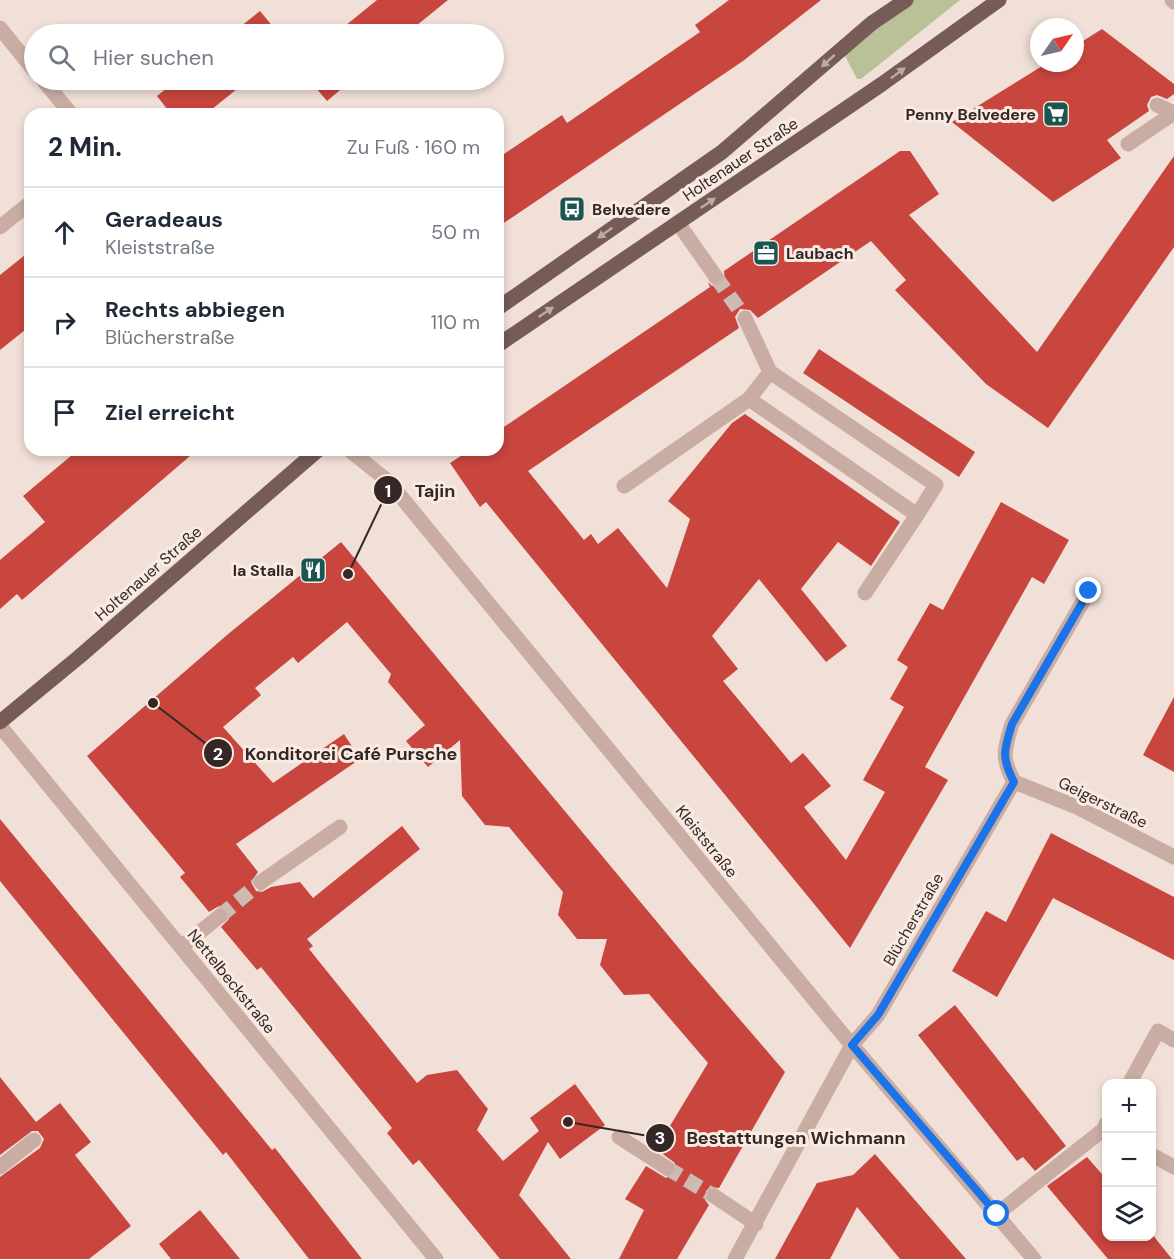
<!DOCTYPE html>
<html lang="de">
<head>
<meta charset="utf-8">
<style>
  body { margin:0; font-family:"DM Sans",sans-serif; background:#f2f2f3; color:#1f2937 }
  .controls { position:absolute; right:18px; bottom:18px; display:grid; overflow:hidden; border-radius:12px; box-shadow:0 3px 9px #0003 }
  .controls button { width:54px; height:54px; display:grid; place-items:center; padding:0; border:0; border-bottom:2px solid #e0e1e3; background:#fff; color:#1f2937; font:30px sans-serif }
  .compass { position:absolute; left:1030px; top:18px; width:54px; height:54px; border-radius:50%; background:#fff; box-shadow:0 3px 9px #0003; rotate:56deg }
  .stop { position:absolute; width:18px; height:18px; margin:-14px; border:4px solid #1a73e8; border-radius:50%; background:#fff }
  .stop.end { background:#1a73e8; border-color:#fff; box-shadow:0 2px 6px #0008 }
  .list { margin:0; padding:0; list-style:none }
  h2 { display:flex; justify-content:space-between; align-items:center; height:78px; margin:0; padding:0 24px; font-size:26px }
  h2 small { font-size:20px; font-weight:400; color:#747a83 }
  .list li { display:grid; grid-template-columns:39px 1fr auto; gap:18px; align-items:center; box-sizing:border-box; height:90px; padding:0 24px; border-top:2px solid #e0e1e3 }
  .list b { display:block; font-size:22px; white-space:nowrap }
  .list p { margin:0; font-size:20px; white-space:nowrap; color:#747a83 }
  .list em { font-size:20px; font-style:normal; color:#747a83 }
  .icon { flex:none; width:33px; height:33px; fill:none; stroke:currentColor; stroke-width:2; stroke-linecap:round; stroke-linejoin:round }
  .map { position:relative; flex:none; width:1174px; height:1259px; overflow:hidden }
  .search { position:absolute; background:#fff; box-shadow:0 3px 9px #0003; left:24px; top:24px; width:480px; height:66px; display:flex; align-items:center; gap:15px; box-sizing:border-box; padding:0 21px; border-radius:33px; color:#747a83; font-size:22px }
  .panel { position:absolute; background:#fff; box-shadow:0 3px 9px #0003; left:24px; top:108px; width:480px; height:348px; border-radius:18px }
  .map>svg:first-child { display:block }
  .green { fill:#bac097 }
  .building { fill:#c8463e }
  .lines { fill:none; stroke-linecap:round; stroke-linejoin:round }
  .minor-tunnel { stroke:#cbbbb3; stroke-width:15; stroke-dasharray:15 8; stroke-linecap:butt }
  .minor { stroke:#c9ada3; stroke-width:15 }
  .major { stroke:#765b56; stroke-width:15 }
  .oneway { fill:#beaaa4 }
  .route { stroke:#1a73e8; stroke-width:8 }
  .labels { text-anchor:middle; stroke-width:6; stroke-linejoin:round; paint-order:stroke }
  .poi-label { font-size:16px; font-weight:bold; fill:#342725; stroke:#f9ebe3; text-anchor:end }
  .street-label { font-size:16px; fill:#342725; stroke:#f9ebe3 }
  .leader { fill:none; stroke:#342725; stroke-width:2 }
  .callout-dot { fill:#342725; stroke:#f9ebe3; stroke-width:2 }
  .mark-label { font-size:18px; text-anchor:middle; font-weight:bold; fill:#fff }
  .callout-label { font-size:18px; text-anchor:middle; font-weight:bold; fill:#342725; stroke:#f9ebe3; stroke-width:6; stroke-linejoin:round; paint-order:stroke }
</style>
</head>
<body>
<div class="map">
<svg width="1174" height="1259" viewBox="0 0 1174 1259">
  <rect width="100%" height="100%" fill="#f1e0d7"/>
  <path class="green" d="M912,0H960L861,79H857L845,56L859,39Z"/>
  <path class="building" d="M377,0H448L406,34H335Z
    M729,0H821L743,61L498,227V158L562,115L567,123L700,32L695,25Z
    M260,11L279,34H231Z
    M1102,29L1174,84V94L1167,99L1157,95L1151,97L1147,105L1149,111L1107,140L1121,158L1053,202L952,122L1047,63H1075V46Z
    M177,80H248L206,114H171L157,96Z
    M309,80H352L327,101Z
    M900,151H910L939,194L909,215L1037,352L1174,156V247L1048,428L986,384L895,290L906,280L871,241L758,318L750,310L740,309L735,317L739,328L528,471L584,540L591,534L598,544L618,528L667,588L690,519L668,501L732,423L745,414L900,522L871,566L838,542L801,589L847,646L826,662L759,579L712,636L738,669L723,681L791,763L803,753L831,786L804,807L846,860L885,792L863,780L904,707L890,699L908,667L897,660L930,603L943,610L1001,502L1069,540L1044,584L1032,577L925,767L948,780L850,948L486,502L480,507L450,463L470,450H498V431L710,287L708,282L712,286L721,285L725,281L724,271Z
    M30,251V326L0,350V275Z
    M819,349L975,452L959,477L803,373Z
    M78,450H197L22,600L17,594L0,609V560L45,522L23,496Z
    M341,542L692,964L785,1072L719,1188L710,1187L706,1191L705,1200L709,1205L677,1259H619L644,1210L625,1199L646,1166L666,1178L675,1173V1163L656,1149L708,1063L649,994L624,995L600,965L607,939H577L558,915L563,892L509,827L485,825L462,796L460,740L428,767L406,741L425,725L388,682L391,674L347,622L298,663L293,657L255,688L261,695L223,727L273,783L344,734L360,759L236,844L258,872L251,882L256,891L262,892L271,887L300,882L313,898L402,826L420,849L307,939L313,946L309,949L417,1083L427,1075L457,1070L488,1109L477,1130L503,1161L539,1131L530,1118L575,1084L605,1125L560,1159L548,1142L519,1195L571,1259H500L419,1160L413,1165L387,1133L392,1128L261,967L257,970L221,927L229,919L227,910L219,906L209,912L180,877L185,873L87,756L227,635Z
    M1174,697V772L1143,755Z
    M0,819L272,1150L275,1148L362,1259H309L226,1152L223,1155L0,881Z
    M1051,833L1174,897V960L1053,898L997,997L952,971L986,911L1006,922Z
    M955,1005L1066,1146L1035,1171L1023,1157L1017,1161L918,1035Z
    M0,1077L36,1122L60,1103L91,1142L75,1155L131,1226L89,1259H0V1177L40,1148L44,1139L38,1131H32L0,1155Z
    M875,1154L966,1259H900L857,1207L830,1259H775L817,1183L853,1175Z
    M1087,1157L1107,1180V1236H1152V1234L1172,1259H1108L1047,1186Z
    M200,1210L240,1259H171L159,1244Z"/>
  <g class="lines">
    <path class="minor-tunnel" d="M716,277L745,318
      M220,916L261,882
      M667,1168L714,1196"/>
    <path class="minor" d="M1172,0L1174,2
      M0,28L34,70
      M43,80L71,114
      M1157,105L1174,113
      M1128,144L1174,113
      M678,223L716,277
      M0,227L30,203
      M745,318L770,372L936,485L917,515L749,399L770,372
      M349,450L388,481L840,1031L1034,1259
      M624,486L749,399
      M865,593L917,515
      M0,726L436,1259
      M1014,782C1001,757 1004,750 1012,724L1089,591
      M1014,782L1077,807L1174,857
      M261,882L340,827
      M181,947L220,916
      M1129,1084L1158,1031L1174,1040
      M619,1137L667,1168
      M1152,1155L1174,1167
      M0,1167L34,1140
      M714,1196L756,1224
      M997,1214L1104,1129L1106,1124
      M735,1259L852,1045L878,1015L1014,782"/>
    <path class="major" d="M498,308L722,152L872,23L906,0
      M498,345L882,84L999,0
      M0,722L79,657L318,450"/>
  </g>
  <defs><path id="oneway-solid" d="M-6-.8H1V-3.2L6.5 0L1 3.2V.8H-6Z" transform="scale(1.5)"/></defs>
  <g class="oneway">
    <use href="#oneway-solid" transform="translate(828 61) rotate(138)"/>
    <use href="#oneway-solid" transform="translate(898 73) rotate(-37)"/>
    <use href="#oneway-solid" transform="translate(708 203) rotate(-34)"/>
    <use href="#oneway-solid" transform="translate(605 233) rotate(145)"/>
    <use href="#oneway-solid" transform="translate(546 312) rotate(-34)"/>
  </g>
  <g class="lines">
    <path class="route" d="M997,1214L852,1045L878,1015L1014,782C1001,757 1004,750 1012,724L1089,591"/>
  </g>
  <defs>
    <symbol id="supermarket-square" viewBox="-11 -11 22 22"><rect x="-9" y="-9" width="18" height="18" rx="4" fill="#1a564f" stroke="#f9ebe3"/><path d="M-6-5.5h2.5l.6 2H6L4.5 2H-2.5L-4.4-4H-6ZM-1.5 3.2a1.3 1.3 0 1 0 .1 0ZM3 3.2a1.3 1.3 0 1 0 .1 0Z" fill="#fff"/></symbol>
    <symbol id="bus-square" viewBox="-11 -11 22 22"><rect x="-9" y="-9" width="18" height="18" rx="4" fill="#1a564f" stroke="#f9ebe3"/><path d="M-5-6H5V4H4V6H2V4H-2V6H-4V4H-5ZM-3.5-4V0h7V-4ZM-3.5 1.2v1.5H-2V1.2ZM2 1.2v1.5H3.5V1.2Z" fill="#fff"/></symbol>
    <symbol id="office-square" viewBox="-11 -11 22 22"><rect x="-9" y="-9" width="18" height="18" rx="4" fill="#1a564f" stroke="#f9ebe3"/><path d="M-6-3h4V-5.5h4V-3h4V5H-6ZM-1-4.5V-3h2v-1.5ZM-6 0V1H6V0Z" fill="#fff"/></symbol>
    <symbol id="restaurant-square" viewBox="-11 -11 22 22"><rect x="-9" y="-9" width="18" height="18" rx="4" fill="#1a564f" stroke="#f9ebe3"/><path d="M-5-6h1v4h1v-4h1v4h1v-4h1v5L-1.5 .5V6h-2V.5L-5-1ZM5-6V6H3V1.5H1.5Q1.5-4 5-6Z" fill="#fff"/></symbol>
  </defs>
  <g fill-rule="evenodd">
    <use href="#supermarket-square" x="1041" y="99" width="30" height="30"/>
    <use href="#bus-square" x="557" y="194" width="30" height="30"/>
    <use href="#office-square" x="751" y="238" width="30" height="30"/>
    <use href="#restaurant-square" x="298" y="555" width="30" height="30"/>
  </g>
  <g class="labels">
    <g class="poi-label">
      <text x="1036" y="120">Penny Belvedere</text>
      <text x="592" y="215" text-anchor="start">Belvedere</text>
      <text x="786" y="259" text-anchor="start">Laubach</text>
      <text x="294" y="576">la Stalla</text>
    </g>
    <g class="street-label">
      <text transform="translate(740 159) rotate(-34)" y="6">Holtenauer Straße</text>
      <text transform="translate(148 573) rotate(-41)" y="6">Holtenauer Straße</text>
      <text transform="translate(1103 802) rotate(26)" y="6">Geigerstraße</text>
      <text transform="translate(707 841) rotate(51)" y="6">Kleiststraße</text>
      <text transform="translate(913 919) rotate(-60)" y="6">Blücherstraße</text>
      <text transform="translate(232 981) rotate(51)" y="6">Nettelbeckstraße</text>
    </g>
  </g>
  <path class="leader" d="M348 574L388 490M153 703L218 753M568 1122L660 1138"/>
  <g class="callout-dot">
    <circle cx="348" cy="574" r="6"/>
    <circle cx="153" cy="703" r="6"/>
    <circle cx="568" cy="1122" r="6"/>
    <circle cx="388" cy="490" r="15"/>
    <circle cx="218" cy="753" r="15"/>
    <circle cx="660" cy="1138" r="15"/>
  </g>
  <g class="mark-label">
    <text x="388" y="497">1</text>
    <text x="218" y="760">2</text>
    <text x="660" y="1144">3</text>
  </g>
  <g class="callout-label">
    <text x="435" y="497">Tajin</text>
    <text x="351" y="760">Konditorei Café Pursche</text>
    <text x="796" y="1144">Bestattungen Wichmann</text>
  </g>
</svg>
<div class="controls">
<button>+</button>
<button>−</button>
<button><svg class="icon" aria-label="layers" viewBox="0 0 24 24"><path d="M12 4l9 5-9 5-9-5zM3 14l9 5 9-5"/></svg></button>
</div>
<svg class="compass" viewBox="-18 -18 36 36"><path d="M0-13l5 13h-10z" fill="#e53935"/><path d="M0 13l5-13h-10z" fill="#747a83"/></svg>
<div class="stop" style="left:997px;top:1214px"></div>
<div class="stop end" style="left:1089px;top:591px"></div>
<div class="search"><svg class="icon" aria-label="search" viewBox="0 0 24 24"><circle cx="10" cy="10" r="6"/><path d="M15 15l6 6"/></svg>Hier suchen</div>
<section class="panel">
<h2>2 Min.<small>Zu Fuß · 160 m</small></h2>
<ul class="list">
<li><svg class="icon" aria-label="ahead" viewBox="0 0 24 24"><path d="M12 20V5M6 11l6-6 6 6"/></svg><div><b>Geradeaus</b><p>Kleiststraße</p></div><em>50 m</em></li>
<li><svg class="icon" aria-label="right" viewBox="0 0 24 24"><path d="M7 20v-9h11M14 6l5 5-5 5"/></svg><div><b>Rechts abbiegen</b><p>Blücherstraße</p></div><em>110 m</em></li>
<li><svg class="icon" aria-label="arrive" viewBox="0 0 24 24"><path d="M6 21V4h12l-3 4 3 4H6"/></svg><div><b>Ziel erreicht</b></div></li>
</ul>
</section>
</div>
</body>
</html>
